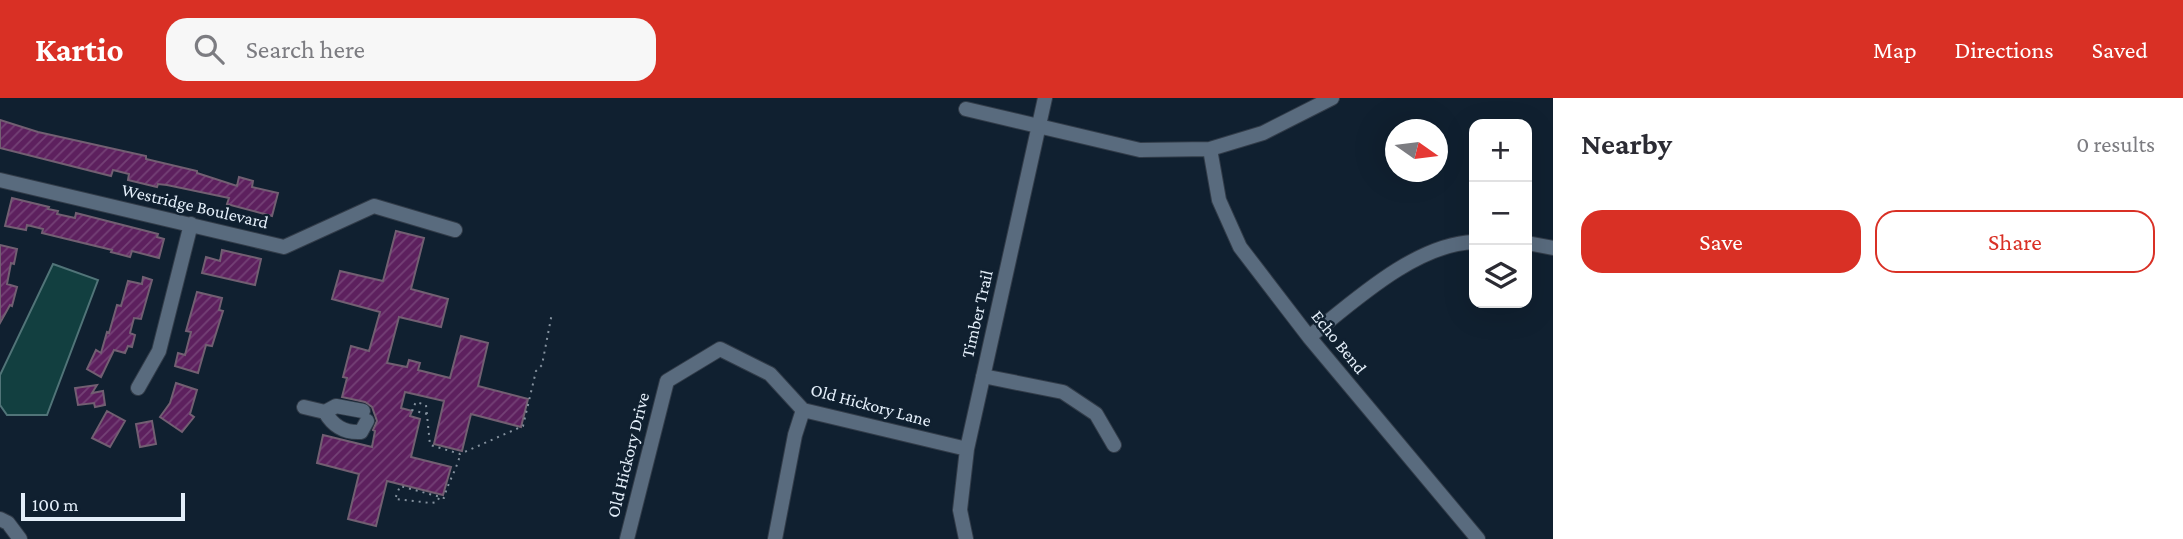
<!DOCTYPE html>
<html lang="en">
<head>
<meta charset="utf-8">
<style>
  body { margin:0; font-family:"Crimson Pro",serif; background:#f7f7f7; color:#2b2b33 }
  .controls { position:absolute; right:21px; top:21px; display:grid; overflow:hidden; border-radius:14px; box-shadow:0 7px 28px #0002 }
  .controls button { width:63px; height:63px; display:grid; place-items:center; padding:0; border:0; border-bottom:2px solid #e1e1e2; background:#fff; color:#2b2b33; font:35px sans-serif }
  .compass { position:absolute; left:1385px; top:21px; width:63px; height:63px; border-radius:50%; background:#fff; box-shadow:0 7px 28px #0002; rotate:104deg }
  .scale { position:absolute; left:21px; bottom:18px; width:164px; box-sizing:border-box; padding-left:7px; border:4px solid #e3eef9; border-top:0; font-size:19px; line-height:24px; white-space:nowrap; color:#e3eef9; -webkit-text-stroke:5px #102030; paint-order:stroke }
  .list { margin:0; padding:0; list-style:none }
  h2 { display:flex; justify-content:space-between; align-items:center; height:91px; margin:0; padding:0 28px; font-size:30px }
  h2 small { font-size:23px; font-weight:400; color:#7c7c81 }
  .actions { display:flex; gap:14px; padding:21px 28px }
  .actions a { flex:1; padding:16px 0; border:2px solid #d93025; border-radius:21px; text-align:center; font-size:24px; color:#d93025 }
  .actions .main { background:#d93025; color:#fff }
  .icon { flex:none; width:38px; height:38px; fill:none; stroke:currentColor; stroke-width:2; stroke-linecap:round; stroke-linejoin:round }
  .map { position:relative; flex:none; width:1553px; height:441px; overflow:hidden }
  header { display:flex; align-items:center; gap:42px; box-sizing:border-box; height:98px; padding:0 35px; background:#d93025; color:#fff }
  header strong { font-size:33px }
  nav { display:flex; gap:38px; margin-inline-start:auto; font-size:24px }
  .search { width:490px; height:63px; background:#f7f7f7; display:flex; align-items:center; gap:18px; box-sizing:border-box; padding:0 24px; border-radius:21px; color:#7c7c81; font-size:26px }
  main { display:flex }
  aside { flex:1; background:#fff }
  .map>svg:first-child { display:block }
  .water { fill:#123f40; stroke:#517478; stroke-width:2 }
  .building { fill:url(#building-hatch); stroke:#725f72; stroke-width:2 }
  .lines { fill:none; stroke-linecap:round; stroke-linejoin:round }
  .minor-casing { stroke:#323c49; stroke-width:16 }
  .path { stroke:#84919e; stroke-width:2; stroke-dasharray:2 5; stroke-linecap:butt }
  .minor { stroke:#596b7e; stroke-width:14 }
  .labels { text-anchor:middle; stroke-width:5; stroke-linejoin:round; paint-order:stroke }
  .street-label { font-size:18px; fill:#e3eef9; stroke:#102030 }
</style>
</head>
<body>
<header>
<strong>Kartio</strong>
<div class="search"><svg class="icon" aria-label="search" viewBox="0 0 24 24"><circle cx="10" cy="10" r="6"/><path d="M15 15l6 6"/></svg>Search here</div>
<nav><a>Map</a><a>Directions</a><a>Saved</a></nav>
</header>
<main>
<div class="map">
<svg width="1553" height="441" viewBox="0 0 1553 441">
  <defs>
    <pattern id="building-hatch" width="6" height="6" patternUnits="userSpaceOnUse" patternTransform="scale(1.75)"><rect width="6" height="6" fill="#5d205e"/><path d="M-1 1l2-2M0 6l6-6M5 7l2-2" fill="none" stroke="#744176"/></pattern>
  </defs>
  <rect width="100%" height="100%" fill="#102030"/>
  <path class="water" d="M53,166L98,182L47,317H7L0,307V277Z"/>
  <path class="building" d="M0,22L38,34L146,58V61L197,73V75L237,88L239,79L253,83L252,89L278,95L272,118L227,106L229,100L167,87L158,86L157,89L128,82L129,76L113,72L111,78L0,50Z
    M12,100L49,109L48,111L58,113L57,116L75,120L76,115L158,136L157,139L164,141L159,160L132,153L130,159L111,154L112,152L42,135L43,131L27,127L26,132L5,128Z
    M396,133L424,140L411,191L448,201L441,229L399,219L387,265L407,269L409,262L420,265L418,272L450,280L461,238L488,245L478,288L528,301L521,329L471,316L462,353L434,346L444,303L405,294L401,310L412,313L410,318L420,321L411,359L451,369L443,397L387,383L376,428L348,421L359,376L317,365L323,337L372,349L375,333L373,332L377,323L372,309L365,304L342,299L347,280L343,279L351,248L369,253L380,214L332,201L340,173L383,183Z
    M0,147L17,151L14,166L11,165L7,186L17,189L12,208L10,207L0,225Z
    M222,152L261,161L255,187L202,175L206,159L220,163Z
    M143,179L152,182L141,221L134,220L130,235L135,237L132,249L128,248L125,255L114,252L101,279L87,271L96,252L101,255L107,234L109,235L117,207L121,208L128,183L142,186Z
    M197,194L222,200L219,212L223,213L212,248L206,247L198,275L175,268L178,255L185,257L191,234L186,233Z
    M176,285L197,292L190,316L194,319L182,334L160,319L170,305Z
    M97,287L92,295L103,293L105,307L95,309L94,305L78,307L75,290Z
    M107,313L125,323L110,349L92,340Z
    M152,323L156,346L140,349L136,326Z"/>
  <g class="lines">
    <defs>
      <path id="minor" d="M966,11L1140,52L1210,51L1263,35L1332,0
        M1210,51L1219,102L1240,149L1309,239L1478,441
        M0,82L284,149L374,108L455,132
        M1527,145L1553,150
        M1309,239C1353,204 1415,146 1474,144
        M983,278L1063,294L1096,316L1114,347
        M138,290L159,253L191,126
        M304,309L325,314C333,328 344,335 361,334L367,323
        M325,314L336,308L363,313
        M0,421L8,425L20,441
        M627,441L667,283L720,251L770,276L803,312L967,351
        M775,441L795,337L803,312
        M966,441L960,412L967,351L1045,0"/>
    </defs>
    <use href="#minor" class="minor-casing"/>
    <path class="path" d="M427,316L412,312L416,304L426,307L430,347L460,356L523,328L536,273L542,267L552,215
      M439,400L437,404L431,405L395,401L400,388L444,400C448,384 456,373 460,357"/>
    <use href="#minor" class="minor"/>
  </g>
  <g class="labels">
    <g class="street-label">
      <text transform="translate(195 108) rotate(13)" y="6">Westridge Boulevard</text>
      <text transform="translate(977 216) rotate(-77)" y="6">Timber Trail</text>
      <text transform="translate(1339 244) rotate(51)" y="6">Echo Bend</text>
      <text transform="translate(871 307) rotate(15)" y="6">Old Hickory Lane</text>
      <text transform="translate(628 357) rotate(-76)" y="6">Old Hickory Drive</text>
    </g>
  </g>
</svg>
<div class="controls">
<button>+</button>
<button>−</button>
<button><svg class="icon" aria-label="layers" viewBox="0 0 24 24"><path d="M12 4l9 5-9 5-9-5zM3 14l9 5 9-5"/></svg></button>
</div>
<svg class="compass" viewBox="-18 -18 36 36"><path d="M0-13l5 13h-10z" fill="#e53935"/><path d="M0 13l5-13h-10z" fill="#7c7c81"/></svg>
<div class="scale">100 m</div>
</div>
<aside>
<h2>Nearby<small>0 results</small></h2>
<ul class="list">
</ul>
<div class="actions"><a class="main">Save</a><a>Share</a></div>
</aside>
</main>
</body>
</html>
